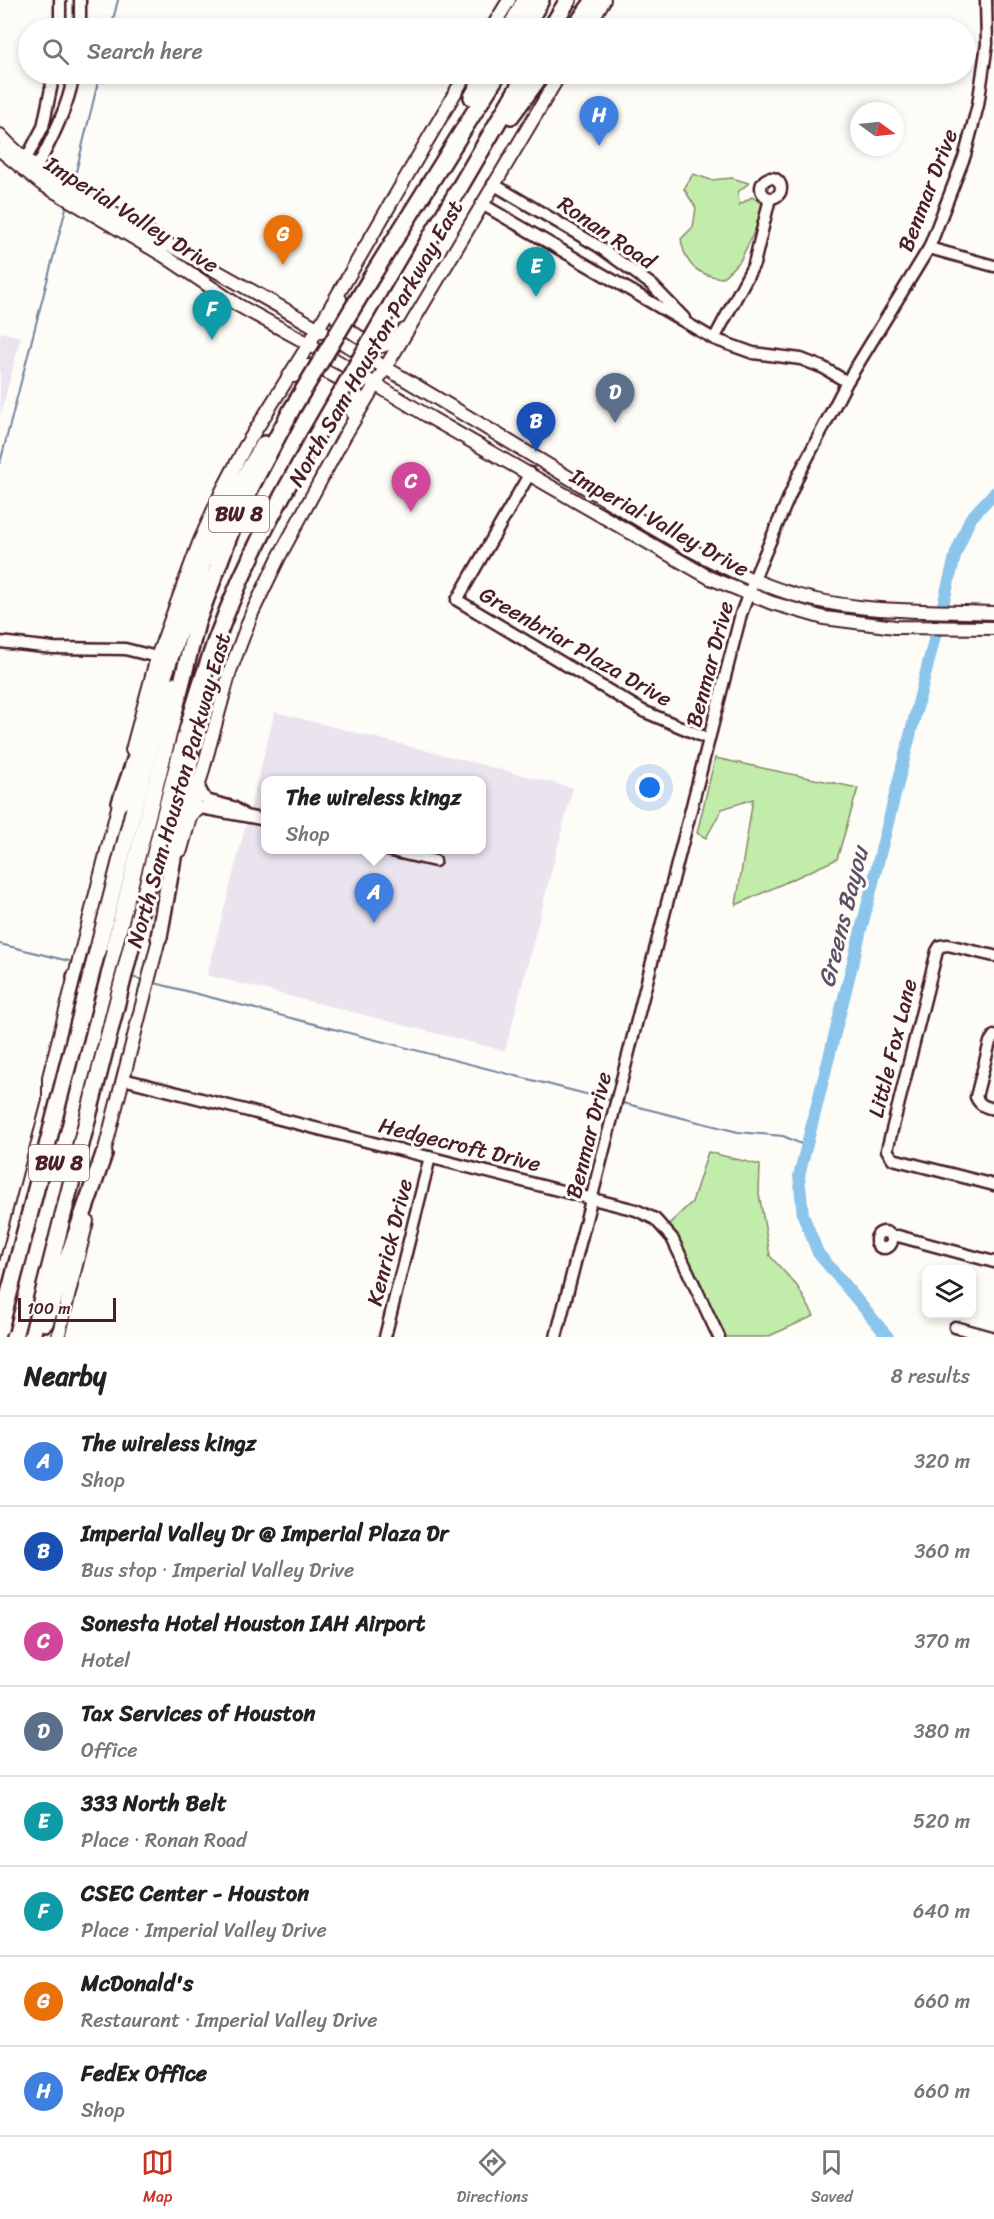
<!DOCTYPE html>
<html lang="en">
<head>
<meta charset="utf-8">
<style>
  body { margin:0; font-family:Sriracha,sans-serif; background:#f2f2f2; color:#222 }
  .controls { position:absolute; right:18px; bottom:18px; display:grid; overflow:hidden; border-radius:12px; box-shadow:0 3px 9px #0003 }
  .controls button { width:54px; height:54px; display:grid; place-items:center; padding:0; border:0; border-bottom:2px solid #e0e0e0; background:#fff; color:#222; font:30px sans-serif }
  .compass { position:absolute; left:850px; top:102px; width:54px; height:54px; border-radius:50%; background:#fff; box-shadow:0 3px 9px #0003; rotate:105deg }
  .scale { position:absolute; left:18px; bottom:15px; width:98px; box-sizing:border-box; padding-left:6px; border:3px solid #4a1f2b; border-top:0; font-size:16px; line-height:21px; white-space:nowrap; color:#4a1f2b; -webkit-text-stroke:4px #fdfcf7; paint-order:stroke }
  .you { position:absolute; left:650px; top:788px; width:21px; height:21px; margin:-15px; border:4px solid #fff; border-radius:50%; background:#1a73e8; box-shadow:0 0 0 9px #1a73e833 }
  .badge { display:grid; place-items:center; width:39px; height:39px; border-radius:50%; background:#c8321e; color:#fff; font-size:20px; font-weight:700 }
  .pin { position:absolute; translate:-50% -50px; filter:drop-shadow(0 2px 3px #0008) }
  .pin::after { content:''; position:absolute; top:32px; width:21px; height:18px; background:inherit; clip-path:polygon(0 0,100% 0,50% 100%) }
  .popup { position:absolute; left:261px; top:776px; width:225px; height:78px; box-sizing:border-box; display:grid; place-content:center; border-radius:12px; background:#fff; filter:drop-shadow(0 2px 4px #0005); font-size:20px; white-space:nowrap; color:#767676 }
  .popup b { font-size:22px; color:#222 }
  .popup::after { content:''; position:absolute; left:50%; top:100%; margin-left:-12px; border:12px solid transparent; border-top-color:#fff }
  .list { margin:0; padding:0; list-style:none }
  h2 { display:flex; justify-content:space-between; align-items:center; height:78px; margin:0; padding:0 24px; font-size:26px }
  h2 small { font-size:20px; font-weight:400; color:#767676 }
  .list li { display:grid; grid-template-columns:39px 1fr auto; gap:18px; align-items:center; box-sizing:border-box; height:90px; padding:0 24px; border-top:2px solid #e0e0e0 }
  .list b { display:block; font-size:22px; white-space:nowrap }
  .list p { margin:0; font-size:20px; white-space:nowrap; color:#767676 }
  .list em { font-size:20px; font-style:normal; color:#767676 }
  .icon { flex:none; width:33px; height:33px; fill:none; stroke:currentColor; stroke-width:2; stroke-linecap:round; stroke-linejoin:round }
  .map { position:relative; flex:none; width:994px; height:1337px; overflow:hidden }
  .search { position:absolute; background:#fff; box-shadow:0 3px 9px #0003; left:18px; right:18px; top:18px; height:66px; display:flex; align-items:center; gap:15px; box-sizing:border-box; padding:0 21px; border-radius:33px; color:#767676; font-size:22px }
  .sheet { height:798px; background:#fff }
  nav { display:flex; justify-content:space-around; align-items:center; box-sizing:border-box; height:84px; border-top:2px solid #e0e0e0; background:#fff; font-size:16px; color:#767676 }
  nav a { display:grid; justify-items:center; gap:3px }
  nav .on { color:#c8321e }
  .map>svg:first-child { display:block }
  .built { fill:#eae4ef; fill-rule:evenodd }
  .green { fill:#c2eca9; stroke:#86866a; stroke-width:1.5 }
  .lines { fill:none; stroke-linecap:round; stroke-linejoin:round }
  .stream { stroke:#72839e; stroke-width:2 }
  .river { stroke:#8cc5eb; stroke-width:12 }
  .minor-casing { stroke:#4a1f2b; stroke-width:15 }
  .major-casing { stroke:#4a1f2b; stroke-width:16 }
  .highway-casing { stroke:#4a1f2b; stroke-width:20 }
  .minor { stroke:#fdfcf7; stroke-width:10 }
  .major { stroke:#fdfcf7; stroke-width:12 }
  .highway { stroke:#fdfcf7; stroke-width:15 }
  .highway-bridge-casing { stroke:#4a1f2b; stroke-width:20; stroke-linecap:butt }
  .highway-bridge { stroke:#fdfcf7; stroke-width:15 }
  .labels { text-anchor:middle; stroke-width:6; stroke-linejoin:round; paint-order:stroke }
  .shield { fill:#fdfcf7; stroke:#806168; stroke-width:1.5 }
  .shield-label { font-size:21px; font-weight:bold; fill:#4a1f2b }
  .street-label { font-size:22px; fill:#4a1f2b; stroke:#fdfcf7 }
  .water-label { font-size:24px; font-style:italic; fill:#5e5165; stroke:#fdfcf7 }
</style>
</head>
<body>
<div class="map">
<svg width="994" height="1337" viewBox="0 0 994 1337">
  <rect width="100%" height="100%" fill="#fdfcf7"/>
  <filter id="ink" filterUnits="userSpaceOnUse"><feTurbulence type="fractalNoise" baseFrequency=".0167" numOctaves="2"/><feDisplacementMap in="SourceGraphic" scale="12" xChannelSelector="R" yChannelSelector="G"/><feConvolveMatrix kernelMatrix="1 2 1 2 8 2 1 2 1" color-interpolation-filters="sRGB"/></filter>
  <g filter="url(#ink)">
    <path class="built" d="M0,332L21,337L0,416Z
      M275,712L573,788L505,1051L207,975ZM266,780H482V850H266Z"/>
    <path class="green" d="M693,174L711,180L732,178L749,183L738,192L739,205L752,197L762,203L758,224L740,261L722,278C697,275 685,265 681,239L693,227L696,208L684,189Z
      M715,758L858,788L837,859L736,905L753,799L722,809L706,838L697,833Z
      M708,1152L760,1165L759,1194L770,1256L797,1286L814,1316L767,1337H724L692,1265L668,1225L692,1202Z"/>
    <g class="lines">
      <path class="stream" d="M111,28L118,0
        M73,184L100,74
        M0,463L67,204
        M0,944L73,962
        M131,977L143,980
        M151,982L613,1101
        M619,1102L738,1132L783,1136L806,1146"/>
      <path class="river" d="M888,1337L818,1253L803,1215L799,1176L956,553L970,519L994,493"/>
      <defs>
        <path id="minor" d="M60,0V28
          M80,0V28
          M54,74L43,127L26,159L25,171L37,167C53,137 68,107 74,74
          M761 188a10 10 0 1 1 20 0a10 10 0 1 1-20 0Z
          M493,184L598,246L652,285L684,318
          M482,204L714,339L753,353L801,359L824,368L847,382
          M929,248L994,266
          M714,339L754,264L770,198
          M530,473L457,600L643,711L709,739
          M0,642L53,648L125,649L157,657
          M198,786L206,800L233,807L243,814
          M189,817L201,808L266,820
          M387,850L435,861
          M994,956L948,945L940,946L937,951L887,1150L893,1159L994,1185
          M994,1036L990,1042L976,1097C980,1106 986,1107 994,1109
          M123,1079L636,1210L655,1219L672,1238L719,1337
          M876 1240a8 8 0 1 1 16 0a8 8 0 1 1-16 0Z
          M892,1237L898,1236L994,1262
          M955,1327L991,1337
          M385,1337L430,1157
          M556,1337L741,614L757,572L798,476L847,382L929,248L965,155L978,105L987,44L986,0"/>
        <path id="major" d="M492,28L509,0
          M587,28L604,0
          M0,135C34,173 82,196 125,220C189,256 253,291 317,328C410,381 501,437 593,492C654,528 709,565 777,589C846,614 921,610 994,613
          M0,150L42,184L163,255L236,304L309,344L431,418L710,578L772,603L824,618L895,627L994,628
          M340,299L336,317C341,326 374,350 385,345C391,342 398,335 404,330
          M294,376C298,371 302,366 309,366C320,367 355,385 357,395C358,402 355,408 353,414
          M132,750L157,657L199,543L222,491L245,447L309,344L466,74
          M181,850L230,671L252,613L279,557L344,437L560,74
          M102,1161L161,931
          M0,1286L49,1101V1077L121,796
          M58,1337L87,1221"/>
        <path id="highway" d="M510,28L525,0
          M525,28L541,0
          M551,28L568,0
          M574,28L594,0
          M472,97L485,74
          M511,116L542,74
          M372,276L498,74
          M398,293L526,74
          M120,803L203,563L228,504L264,444
          M159,937L191,757
          M98,948L151,742L173,685
          M67,1042L77,995L75,977
          M45,1323L104,1154
          M14,1337L197,623L234,523L253,483L292,409
          M32,1337C67,1198 102,1059 138,920C160,837 178,753 205,672C233,585 276,503 323,424"/>
      </defs>
      <use href="#minor" class="minor-casing"/>
      <use href="#major" class="major-casing"/>
      <use href="#highway" class="highway-casing"/>
      <use href="#minor" class="minor"/>
      <use href="#major" class="major"/>
      <use href="#highway" class="highway"/>
      <defs>
        <path id="highway-bridge" d="M292,409L372,276
          M323,424L398,293
          M0,1329L98,948"/>
      </defs>
      <use href="#highway-bridge" class="highway-bridge-casing"/>
      <use href="#highway-bridge" class="highway-bridge"/>
    </g>
  </g>
  <g class="labels">
    <g class="shield">
      <rect x="209" y="496" width="60" height="36" rx="4.5"/>
      <rect x="29" y="1145" width="60" height="36" rx="4.5"/>
    </g>
    <g class="shield-label">
      <text x="239" y="521">BW 8</text>
      <text x="59" y="1170">BW 8</text>
    </g>
    <g class="street-label">
      <text transform="translate(927 190) rotate(-69)" y="8">Benmar Drive</text>
      <text transform="translate(132 214) rotate(32)" y="8">Imperial Valley Drive</text>
      <text transform="translate(607 232) rotate(34)" y="8">Ronan Road</text>
      <text transform="translate(375 343) rotate(-60)" y="8">North Sam Houston Parkway East</text>
      <text transform="translate(660 522) rotate(29)" y="8">Imperial Valley Drive</text>
      <text transform="translate(576 646) rotate(30)" y="8">Greenbriar Plaza Drive</text>
      <text transform="translate(709 664) rotate(-75)" y="8">Benmar Drive</text>
      <text transform="translate(178 790) rotate(-74)" y="8">North Sam Houston Parkway East</text>
      <text transform="translate(892 1048) rotate(-76)" y="8">Little Fox Lane</text>
      <text transform="translate(588 1135) rotate(-76)" y="8">Benmar Drive</text>
      <text transform="translate(460 1144) rotate(14)" y="8">Hedgecroft Drive</text>
      <text transform="translate(389 1242) rotate(-76)" y="8">Kenrick Drive</text>
    </g>
    <g class="water-label">
      <text transform="translate(843 917) rotate(-76)" y="8">Greens Bayou</text>
    </g>
  </g>
</svg>
<div class="controls">
<button><svg class="icon" aria-label="layers" viewBox="0 0 24 24"><path d="M12 4l9 5-9 5-9-5zM3 14l9 5 9-5"/></svg></button>
</div>
<svg class="compass" viewBox="-18 -18 36 36"><path d="M0-13l5 13h-10z" fill="#e53935"/><path d="M0 13l5-13h-10z" fill="#767676"/></svg>
<div class="scale">100 m</div>
<div class="you"></div>
<div class="pin badge" style="left:374px;top:923px;background:#3f7fe0">A</div>
<div class="popup"><b>The wireless kingz</b>Shop</div>
<div class="pin badge" style="left:536px;top:452px;background:#1a4fb4">B</div>
<div class="pin badge" style="left:411px;top:512px;background:#d1479c">C</div>
<div class="pin badge" style="left:615px;top:423px;background:#5c6f8a">D</div>
<div class="pin badge" style="left:536px;top:297px;background:#0f9aa8">E</div>
<div class="pin badge" style="left:212px;top:340px;background:#0f9aa8">F</div>
<div class="pin badge" style="left:283px;top:265px;background:#e8710a">G</div>
<div class="pin badge" style="left:599px;top:146px;background:#3f7fe0">H</div>
<div class="search"><svg class="icon" aria-label="search" viewBox="0 0 24 24"><circle cx="10" cy="10" r="6"/><path d="M15 15l6 6"/></svg>Search here</div>
</div>
<section class="sheet">
<h2>Nearby<small>8 results</small></h2>
<ul class="list">
<li><span class="badge" style="background:#3f7fe0">A</span><div><b>The wireless kingz</b><p>Shop</p></div><em>320 m</em></li>
<li><span class="badge" style="background:#1a4fb4">B</span><div><b>Imperial Valley Dr @ Imperial Plaza Dr</b><p>Bus stop · Imperial Valley Drive</p></div><em>360 m</em></li>
<li><span class="badge" style="background:#d1479c">C</span><div><b>Sonesta Hotel Houston IAH Airport</b><p>Hotel</p></div><em>370 m</em></li>
<li><span class="badge" style="background:#5c6f8a">D</span><div><b>Tax Services of Houston</b><p>Office</p></div><em>380 m</em></li>
<li><span class="badge" style="background:#0f9aa8">E</span><div><b>333 North Belt</b><p>Place · Ronan Road</p></div><em>520 m</em></li>
<li><span class="badge" style="background:#0f9aa8">F</span><div><b>CSEC Center - Houston</b><p>Place · Imperial Valley Drive</p></div><em>640 m</em></li>
<li><span class="badge" style="background:#e8710a">G</span><div><b>McDonald's</b><p>Restaurant · Imperial Valley Drive</p></div><em>660 m</em></li>
<li><span class="badge" style="background:#3f7fe0">H</span><div><b>FedEx Office</b><p>Shop</p></div><em>660 m</em></li>
</ul>
</section>
<nav>
<a class="on"><svg class="icon" aria-label="map" viewBox="0 0 24 24"><path d="M3 6l6-2 6 2 6-2v14l-6 2-6-2-6 2zM9 4v14M15 6v14"/></svg>Map</a>
<a><svg class="icon" aria-label="directions" viewBox="0 0 24 24"><path d="M12 3l9 9-9 9-9-9zM9 14v-3h6M13 9l2 2-2 2"/></svg>Directions</a>
<a><svg class="icon" aria-label="saved" viewBox="0 0 24 24"><path d="M7 4h10v16l-5-4-5 4z"/></svg>Saved</a>
</nav>
</body>
</html>
